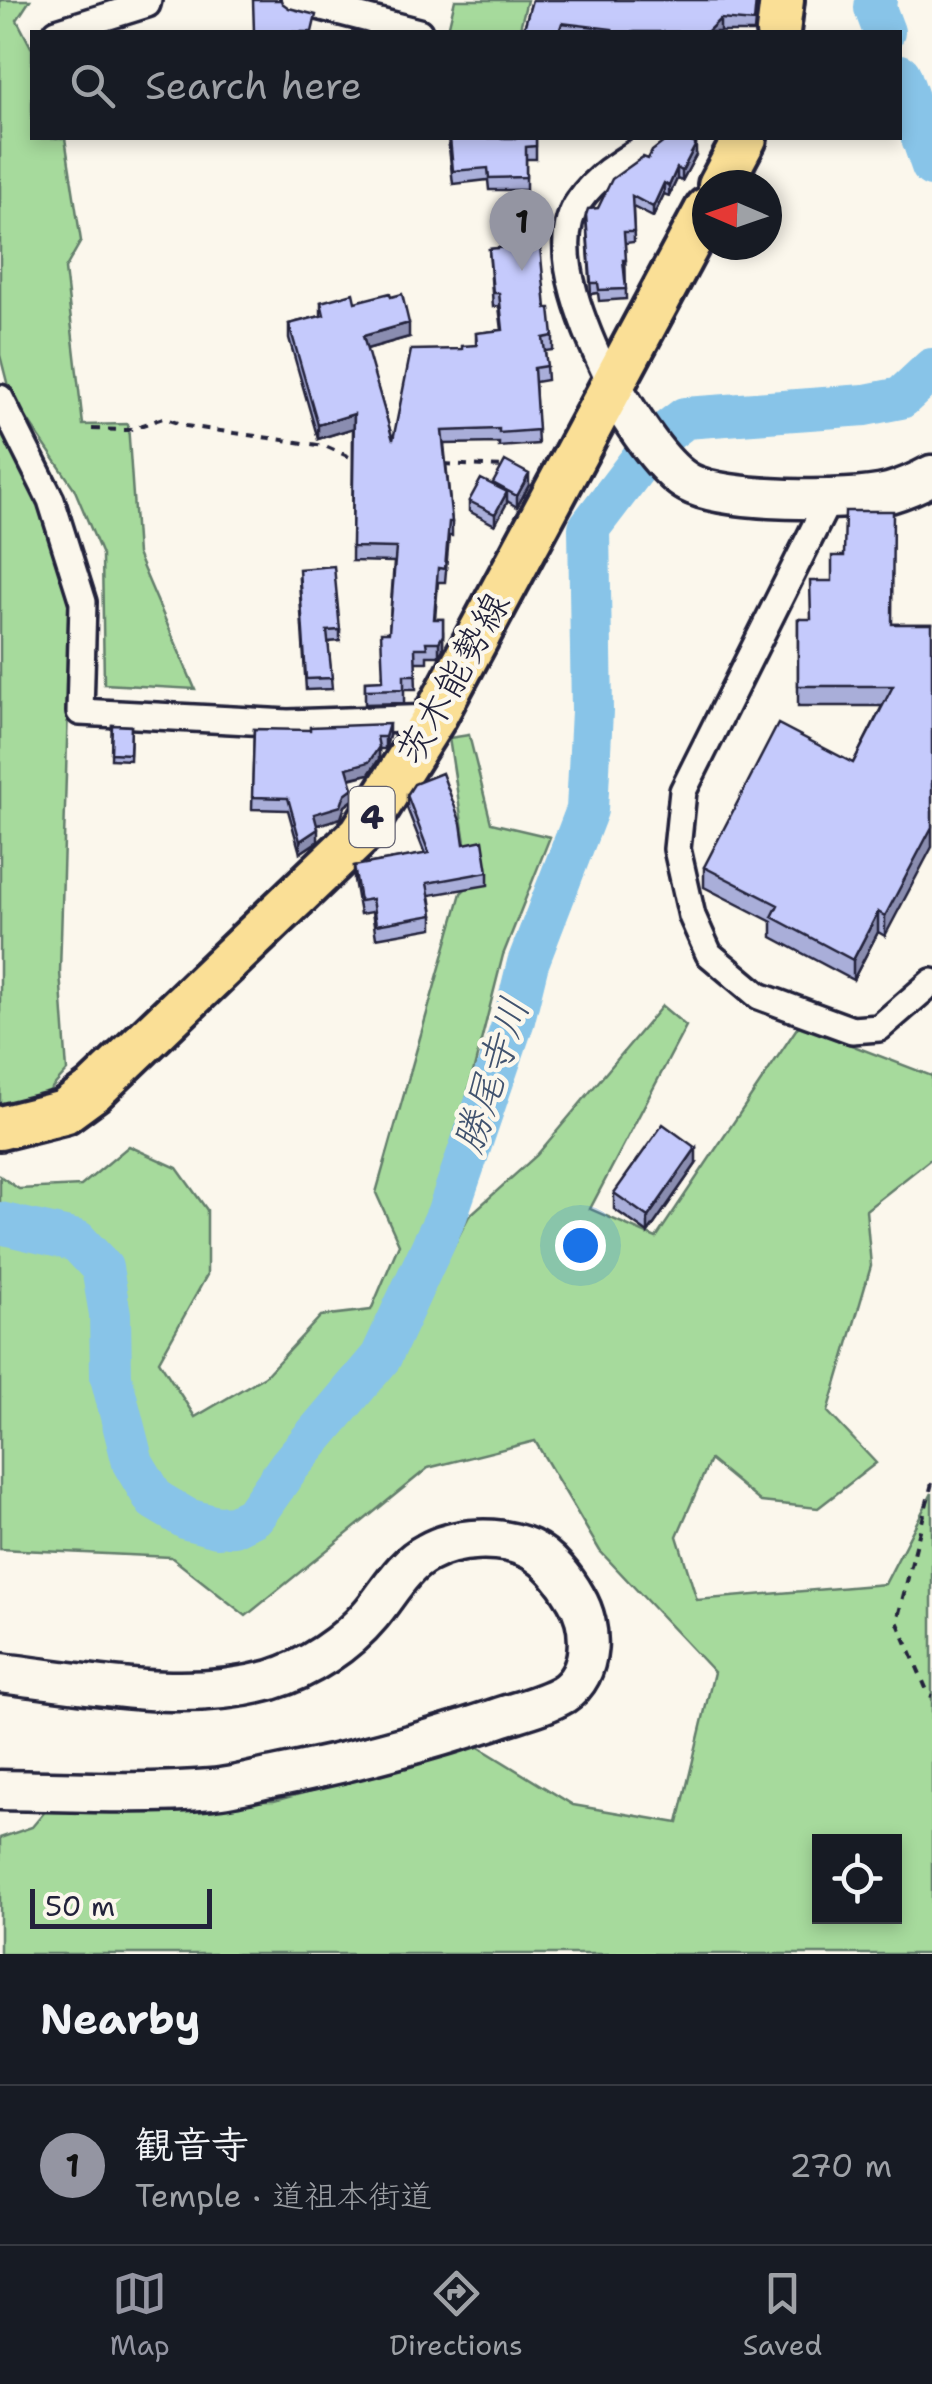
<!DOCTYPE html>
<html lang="en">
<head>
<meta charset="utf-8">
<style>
  body { margin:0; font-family:"Shantell Sans","Klee One",sans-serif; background:#20242c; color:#f1f3f6 }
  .controls { position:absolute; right:30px; bottom:30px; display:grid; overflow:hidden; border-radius:0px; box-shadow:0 5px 15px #0003 }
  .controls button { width:90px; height:90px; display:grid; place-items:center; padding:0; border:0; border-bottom:2px solid #363941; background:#171b24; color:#f1f3f6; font:50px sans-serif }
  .compass { position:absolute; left:692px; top:170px; width:90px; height:90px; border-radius:50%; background:#171b24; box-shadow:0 5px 15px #0003; rotate:272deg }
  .scale { position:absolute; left:30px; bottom:25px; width:182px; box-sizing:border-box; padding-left:10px; border:5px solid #22223b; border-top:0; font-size:28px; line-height:35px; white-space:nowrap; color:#22223b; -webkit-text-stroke:8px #fbf7ec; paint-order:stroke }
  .you { position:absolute; left:580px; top:1245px; width:35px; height:35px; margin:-25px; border:8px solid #fff; border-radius:50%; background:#1a73e8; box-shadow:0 0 0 15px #1a73e833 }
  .badge { display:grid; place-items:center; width:65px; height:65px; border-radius:50%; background:#9495a2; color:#111; font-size:32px; font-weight:700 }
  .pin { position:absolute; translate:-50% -82px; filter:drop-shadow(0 2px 5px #0008) }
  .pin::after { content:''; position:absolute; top:52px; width:35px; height:30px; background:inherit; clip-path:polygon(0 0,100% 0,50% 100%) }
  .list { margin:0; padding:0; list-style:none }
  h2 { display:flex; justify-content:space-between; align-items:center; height:130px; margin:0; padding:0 40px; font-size:42px }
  h2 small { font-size:32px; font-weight:400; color:#9ea1a6 }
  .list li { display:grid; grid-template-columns:65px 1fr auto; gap:30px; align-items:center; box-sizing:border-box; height:160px; padding:0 40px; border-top:2px solid #363941 }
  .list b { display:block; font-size:38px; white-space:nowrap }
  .list p { margin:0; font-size:32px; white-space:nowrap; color:#9ea1a6 }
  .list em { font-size:32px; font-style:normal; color:#9ea1a6 }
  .icon { flex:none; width:55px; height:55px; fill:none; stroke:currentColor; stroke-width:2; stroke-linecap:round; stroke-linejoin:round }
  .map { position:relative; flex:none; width:932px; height:1954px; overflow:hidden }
  .search { position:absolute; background:#171b24; box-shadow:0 5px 15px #0003; left:30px; right:30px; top:30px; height:110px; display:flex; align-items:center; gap:25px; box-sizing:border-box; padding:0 35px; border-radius:0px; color:#9ea1a6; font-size:38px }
  .sheet { height:290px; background:#171b24 }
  nav { display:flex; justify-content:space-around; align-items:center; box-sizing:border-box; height:140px; border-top:2px solid #363941; background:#171b24; font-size:28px; color:#9ea1a6 }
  nav a { display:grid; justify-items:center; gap:5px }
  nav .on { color:#9495a2 }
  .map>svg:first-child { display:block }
  .green { fill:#a6da9c; stroke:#647e6c; stroke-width:2.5; fill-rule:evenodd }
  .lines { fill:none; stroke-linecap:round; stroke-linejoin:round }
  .river { stroke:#88c4e8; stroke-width:42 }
  .street-casing { stroke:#22223b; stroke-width:32 }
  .secondary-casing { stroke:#22223b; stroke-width:45 }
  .primary-casing { stroke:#22223b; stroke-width:50 }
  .path { stroke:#22223b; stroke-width:4; stroke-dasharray:8 8; stroke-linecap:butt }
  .street { stroke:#fbf7ec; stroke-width:25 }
  .secondary { stroke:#fbf7ec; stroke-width:38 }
  .primary { stroke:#fadf96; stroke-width:42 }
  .wall { fill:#a9aed9; stroke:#22223b; stroke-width:2.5 }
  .shaded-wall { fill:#8a8db0; stroke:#22223b; stroke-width:2.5 }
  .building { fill:#c5cafc; stroke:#22223b; stroke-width:2.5 }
  .labels { text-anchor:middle; stroke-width:9; stroke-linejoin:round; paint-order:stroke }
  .shield { fill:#fbf7ec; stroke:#636270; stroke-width:2.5 }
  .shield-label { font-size:35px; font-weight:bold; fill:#22223b }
  .street-label { font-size:38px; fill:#22223b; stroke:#fbf7ec }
  .water-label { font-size:40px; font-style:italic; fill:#41536f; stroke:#fbf7ec }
</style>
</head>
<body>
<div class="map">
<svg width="932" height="1954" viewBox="0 0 932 1954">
  <rect width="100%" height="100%" fill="#fbf7ec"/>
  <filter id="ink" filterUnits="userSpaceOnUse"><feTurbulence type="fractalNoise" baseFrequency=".01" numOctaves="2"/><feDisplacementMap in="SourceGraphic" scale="20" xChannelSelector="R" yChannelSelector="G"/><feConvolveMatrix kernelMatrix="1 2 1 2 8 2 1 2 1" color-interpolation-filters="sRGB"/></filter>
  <g filter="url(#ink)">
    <path class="green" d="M0,0H30L17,20L32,49V138H65L81,241L65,269L83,425L128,424L137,554L195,689L104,684L102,555L74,488L10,394L0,355Z
      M455,0H527L519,32H461L448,29Z
      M0,415L43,502L71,609L60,972L67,1071L31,1111L0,1117Z
      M469,735L491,823L550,837L503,955L439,1206L375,1351L285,1458L252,1506L233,1516L220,1517L192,1511L161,1496L140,1458L117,1380L118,1315L107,1266L82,1236L0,1217V1176L19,1189L81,1186L129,1146L177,1168L207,1210V1275L159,1361L195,1417L265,1376L321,1316L371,1310L399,1244L376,1193L461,893L482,872L466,849L449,738Z
      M662,1006L686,1026L590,1209L656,1238L799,1025L932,1076V1158L866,1210L871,1266L828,1412L876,1463L818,1508L761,1502L710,1460L677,1536L697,1600L885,1584L932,1493V1954H0V1838L32,1827L53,1802L274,1801L477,1746L573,1805L678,1823L714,1672L600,1551L535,1441L428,1468L246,1616L171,1557L0,1549V1236L70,1251L91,1273L102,1380L121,1466L148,1508L186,1527L213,1536H231L258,1526L389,1372L469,1216L537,1155ZM820,1842H894V1916H820Z"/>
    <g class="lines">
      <path class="river" d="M876,0L875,8L884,32
        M900,75L932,166
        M0,1223L77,1241L102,1268L110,1314L111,1377L133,1463L155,1500L187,1519L217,1527L234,1526L254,1516L289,1466L381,1357L447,1214L514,1020L528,963L587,810L592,711L589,528L656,440L685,418L865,405L901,398L932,369"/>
      <defs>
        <path id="street" d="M294,0L419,32
          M57,32L147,4L148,0
          M612,387C590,341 545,248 579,201C598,173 631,156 659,138
          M0,398L51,500L83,602L80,712L288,723L434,718
          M830,497L683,791L677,849L692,916L709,954L759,996L852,1030L879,1028L932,982"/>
        <path id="secondary" d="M612,387C628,414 662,469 689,483C724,502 850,503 889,493C903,489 919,482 932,475
          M0,1673C89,1683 183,1704 271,1680C308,1669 346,1644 371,1614C388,1594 403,1565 427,1553C455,1537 500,1535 530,1549C549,1558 566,1580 576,1598C593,1626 594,1674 563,1694C543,1706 514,1712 492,1720C422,1743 352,1762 279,1776C257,1780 235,1787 212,1789C142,1795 70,1791 0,1790"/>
        <path id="primary" d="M778,32L782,0
          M720,185L745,138
          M0,1128L64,1112L94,1090L361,834L434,718L707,209"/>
      </defs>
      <use href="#street" class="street-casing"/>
      <use href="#secondary" class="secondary-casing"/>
      <use href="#primary" class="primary-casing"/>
      <path class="path" d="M92,429L128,430L163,418L186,426L325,446L354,459
        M444,464L504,467
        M932,1483L897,1621L929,1695L932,1696"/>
      <use href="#street" class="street"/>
      <use href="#secondary" class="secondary"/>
      <use href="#primary" class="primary"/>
    </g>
    <path class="wall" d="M532,0H757L754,32H523Z
      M448,138H536V159H526V190H489L488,180L453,184Z
      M696,155L682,181L677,179L669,196L664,194L653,217L633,207L634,242L625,243L626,299L599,301L598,293L591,294L586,215L598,208L648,159Z
      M505,229L546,308L553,336V350L545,351L547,380L535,382L538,444L499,447V443L444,444L452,522V536H449L445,582H438L435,619H443V649L439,656H427V662H415L416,689H404V703L365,704V681H382L389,632L394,562L352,561L353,428L318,439L289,338V324L321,316V302H355L409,337L366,349L393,440L462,349L476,345V333L502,330L499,306L493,307L489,249L505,247Z
      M493,483L529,485L517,507L507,501L495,525L469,511V501L493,485Z
      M299,580L340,630V641L328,642L332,689L306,690Z
      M798,619L892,624H932L885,936L878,932L853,980L772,937V922L704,887V867L853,763L882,706H798Z
      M112,725L131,726L130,760L111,759Z
      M254,729L389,736L385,749H379V759L369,774L350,779L353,800L345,806L341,818L317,825L318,841L300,853L288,810L252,809Z
      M407,795L464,844L488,872V885L430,895L433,915V928L376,938L372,912L360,914L354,880V866L425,854L407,808Z
      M696,1164L648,1233L614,1209V1193Z"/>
    <path class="shaded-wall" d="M720,19V32H707Z
      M696,144V155L682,181V171Z
      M677,168V179L669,196V186Z
      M664,183V194L653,217V207Z
      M409,323V337L363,350V336Z
      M354,414V428L318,439V425Z
      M529,474V485L517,507V496Z
      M507,492V503L495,525V514Z
      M443,635V649L439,656V642Z
      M389,724V736L385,749V737Z
      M379,747V759L369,774L347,779V768Z
      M353,788V800L345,806L341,818L314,826V814Z
      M932,810V847L885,936V916Z
      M318,829V841L300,853V841Z
      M878,912V932L853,980V960Z
      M696,1148V1164L648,1233V1217Z"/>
    <path class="building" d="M253,0H281L282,3L289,8L316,15L312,32H254Z
      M532,0H756L754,22L720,19L707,32H611L612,29L562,23L559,32H523Z
      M450,138H536V146L526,147V177L489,178L488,168L453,171Z
      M669,138H683L696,144L682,171L677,168L669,186L664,183L653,207L632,196L634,232H624L626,260H623L626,289L599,290L598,283H591L586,215L588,209L598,208L612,179L643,157L648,159L652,151Z
      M538,226L546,308H550L553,336L543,338L547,366L534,368L538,430L499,433V429L442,431L452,522H449L445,569L438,568L434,619H443V635L439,642H426L427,648H415L416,675H404V689L365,690V681L383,680L381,632H389L396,548L352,547L354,414L318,425L289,324L324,315L321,302L353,293L355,302L390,293L391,297L402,294L409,323L363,336L393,440L411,350L462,349V346L477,345L476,333L503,330L499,293H493L489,249L507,247L505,229Z
      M505,461L529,474L517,496L493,483Z
      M481,479L507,492L495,514L469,501Z
      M845,511H893L892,624H932V827L885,916L878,912L853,960L772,917L778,905L704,867L778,724L853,763L893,686H798V619H811L810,581H832V556H844Z
      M334,566L340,630L327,631L332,678L306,679L299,569Z
      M389,724L385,737H377L379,747L369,762L347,768L353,788L345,794L341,806L314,814L318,829L300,841L288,798L252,797L254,729L310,730V727Z
      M112,725L131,726L130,754L111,753Z
      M442,773L461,823L464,844L483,840L488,872L427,883L433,915L376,925L372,899L360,901L354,866L429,853L407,795L414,784Z
      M663,1124L696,1148L648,1217L614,1193Z"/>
  </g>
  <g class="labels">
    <rect class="shield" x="349.5" y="787" width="45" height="60" rx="8"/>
    <g class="shield-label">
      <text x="372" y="829">4</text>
    </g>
    <g class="street-label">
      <text transform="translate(453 678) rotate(-61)" y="13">茨木能勢線</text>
    </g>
    <g class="water-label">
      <text transform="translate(491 1075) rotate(-72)" y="14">勝尾寺川</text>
    </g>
  </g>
</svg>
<div class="controls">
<button><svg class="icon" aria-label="locate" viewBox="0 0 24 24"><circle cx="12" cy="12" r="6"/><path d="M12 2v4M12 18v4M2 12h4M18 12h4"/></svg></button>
</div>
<svg class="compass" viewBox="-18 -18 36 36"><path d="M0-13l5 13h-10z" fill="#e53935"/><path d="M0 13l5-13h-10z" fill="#9ea1a6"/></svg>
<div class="scale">50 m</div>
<div class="you"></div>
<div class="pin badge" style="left:522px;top:271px">1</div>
<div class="search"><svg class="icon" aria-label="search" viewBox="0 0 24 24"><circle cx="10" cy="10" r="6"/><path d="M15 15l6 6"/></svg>Search here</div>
</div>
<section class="sheet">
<h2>Nearby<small></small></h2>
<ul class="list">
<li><span class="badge">1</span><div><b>観音寺</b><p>Temple · 道祖本街道</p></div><em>270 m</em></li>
</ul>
</section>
<nav>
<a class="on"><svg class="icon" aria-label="map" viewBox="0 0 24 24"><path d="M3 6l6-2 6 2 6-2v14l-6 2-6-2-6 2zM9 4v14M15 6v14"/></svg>Map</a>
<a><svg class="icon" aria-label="directions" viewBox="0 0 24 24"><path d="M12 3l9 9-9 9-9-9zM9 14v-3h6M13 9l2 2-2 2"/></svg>Directions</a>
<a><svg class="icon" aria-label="saved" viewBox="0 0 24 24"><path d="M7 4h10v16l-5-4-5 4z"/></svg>Saved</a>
</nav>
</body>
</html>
